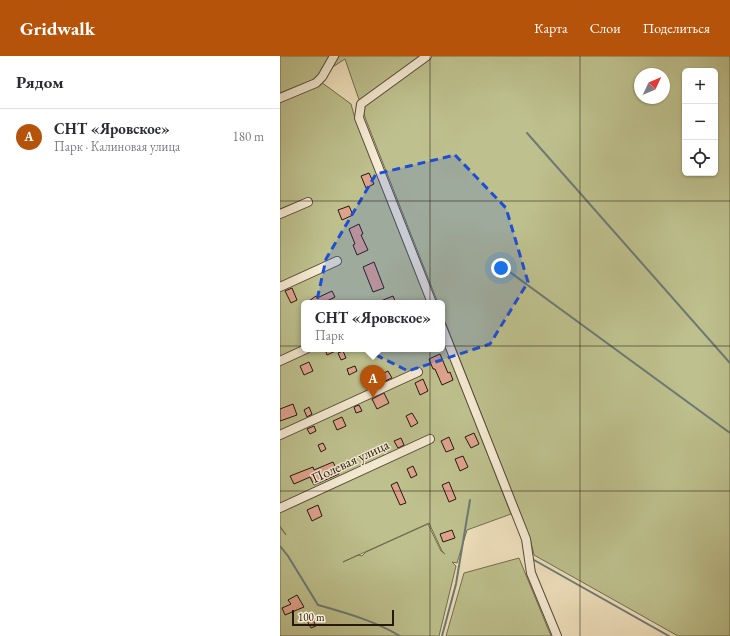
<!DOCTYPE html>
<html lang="ru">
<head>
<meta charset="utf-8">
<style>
  body { margin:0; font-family:"EB Garamond",serif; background:#f7f7f7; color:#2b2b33 }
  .controls { position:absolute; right:12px; top:12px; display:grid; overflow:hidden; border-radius:6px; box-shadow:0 1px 3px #0004 }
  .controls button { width:36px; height:36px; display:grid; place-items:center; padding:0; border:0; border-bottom:1px solid #e1e1e2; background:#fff; color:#2b2b33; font:20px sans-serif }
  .compass { position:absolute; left:354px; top:12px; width:36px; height:36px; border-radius:50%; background:#fff; box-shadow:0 1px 3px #0004; rotate:46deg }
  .scale { position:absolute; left:12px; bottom:10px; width:102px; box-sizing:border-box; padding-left:4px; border:2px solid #24190d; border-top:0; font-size:11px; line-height:14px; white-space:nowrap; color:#24190d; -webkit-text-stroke:3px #f5ebd4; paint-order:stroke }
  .you { position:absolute; left:221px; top:212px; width:14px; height:14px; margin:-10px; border:3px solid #fff; border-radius:50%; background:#1a73e8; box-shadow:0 0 0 6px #1a73e833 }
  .badge { display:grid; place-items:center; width:26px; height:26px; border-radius:50%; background:#b45309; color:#fff; font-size:13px; font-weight:700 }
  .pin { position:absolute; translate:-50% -33px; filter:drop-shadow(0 1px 2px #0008) }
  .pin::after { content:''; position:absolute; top:21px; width:14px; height:12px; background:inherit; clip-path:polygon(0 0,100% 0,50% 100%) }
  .popup { position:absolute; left:21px; top:244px; width:144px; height:52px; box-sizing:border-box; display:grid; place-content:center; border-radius:6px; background:#fff; filter:drop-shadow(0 1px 3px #0005); font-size:13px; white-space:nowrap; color:#7c7c81 }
  .popup b { font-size:15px; color:#2b2b33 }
  .popup::after { content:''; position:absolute; left:50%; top:100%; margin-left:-8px; border:8px solid transparent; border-top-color:#fff }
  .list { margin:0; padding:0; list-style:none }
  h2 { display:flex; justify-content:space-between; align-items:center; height:52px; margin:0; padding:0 16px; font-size:17px }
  h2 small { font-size:13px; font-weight:400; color:#7c7c81 }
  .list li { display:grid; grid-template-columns:26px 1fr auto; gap:12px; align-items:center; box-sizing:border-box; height:56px; padding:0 16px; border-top:1px solid #e1e1e2 }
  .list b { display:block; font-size:15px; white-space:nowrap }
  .list p { margin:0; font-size:13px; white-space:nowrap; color:#7c7c81 }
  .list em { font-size:13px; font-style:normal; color:#7c7c81 }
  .icon { flex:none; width:22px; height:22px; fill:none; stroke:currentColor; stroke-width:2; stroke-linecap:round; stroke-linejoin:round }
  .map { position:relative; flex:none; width:450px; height:580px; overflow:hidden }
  header { display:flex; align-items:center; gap:24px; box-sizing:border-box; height:56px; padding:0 20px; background:#b45309; color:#fff }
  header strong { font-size:19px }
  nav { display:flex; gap:22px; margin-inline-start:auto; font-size:14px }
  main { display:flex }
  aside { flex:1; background:#fff }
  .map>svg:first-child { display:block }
  .green { fill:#bec18e; stroke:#716d4e; fill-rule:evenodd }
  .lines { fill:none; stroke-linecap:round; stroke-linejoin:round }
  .stream { stroke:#6c7a74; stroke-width:2 }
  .building { fill:#dfa38d; stroke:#24190d }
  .minor-casing { stroke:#574b39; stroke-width:10 }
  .minor { stroke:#f5ebd4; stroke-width:8 }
  .marked { fill:#1d4ed8; fill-opacity:0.2; stroke:#1d4ed8; stroke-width:3; stroke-dasharray:8 5; stroke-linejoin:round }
  .grid { fill:none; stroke:#24190d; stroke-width:1; stroke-opacity:0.55 }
  .labels { text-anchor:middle; stroke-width:3; stroke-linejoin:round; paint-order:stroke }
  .street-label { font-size:14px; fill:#24190d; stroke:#f5ebd4 }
</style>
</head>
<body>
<header>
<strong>Gridwalk</strong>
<nav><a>Карта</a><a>Слои</a><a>Поделиться</a></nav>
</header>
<main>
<aside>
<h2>Рядом<small></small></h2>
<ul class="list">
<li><span class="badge">A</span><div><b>СНТ «Яровское»</b><p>Парк · Калиновая улица</p></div><em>180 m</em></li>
</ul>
</aside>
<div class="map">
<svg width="450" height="580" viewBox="0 0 450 580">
  <rect width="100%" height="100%" fill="#efe0bd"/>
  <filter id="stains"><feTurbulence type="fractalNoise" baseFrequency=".005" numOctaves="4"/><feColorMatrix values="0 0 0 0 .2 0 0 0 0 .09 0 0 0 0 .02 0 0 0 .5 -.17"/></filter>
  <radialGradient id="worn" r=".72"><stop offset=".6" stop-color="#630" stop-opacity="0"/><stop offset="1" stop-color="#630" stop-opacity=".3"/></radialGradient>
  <path class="green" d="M0,0H450V580H398L254,499L250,482L162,258V247H158L86,64L65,3L51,12L41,26L71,48L74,59L148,247H24V293H162V282L231,458L187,474L177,507L172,506L176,510L159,580H0V471L6,479L0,470ZM405,15H435V117H405ZM360,18H384V42H360ZM149,467L162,495L165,498L161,495L148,468L86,496L82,500L78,499L63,506Z
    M239,502L271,580H166L184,517Z"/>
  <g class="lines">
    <path class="stream" d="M247,77L450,307
      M227,214L450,377
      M0,490L8,500L38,549C66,557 95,565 120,580
      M254,504L389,580
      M162,580L176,528L190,444"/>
  </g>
  <path class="building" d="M89,117L94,128L86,132L81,120Z
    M69,150L73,159L62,164L58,154Z
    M79,168L83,178L81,179L88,194L77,199L73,189L75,188L69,173Z
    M94,206L104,232L93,236L83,211Z
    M12,232L17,244L11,247L5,235Z
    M52,235L55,241L43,247H26L36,240L37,242Z
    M113,240L116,247H96Z
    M45,293H60L47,299Z
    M63,295L66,302L61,304L58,297Z
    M160,298L168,317L170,316L173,324L162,329L155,313H153L149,303Z
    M29,306L33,315L24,319L20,310Z
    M75,310L77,315L69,319L67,313Z
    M108,315L112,322L105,325L102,318Z
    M143,323L148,335L140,339L135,327Z
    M104,337L109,347L97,353L92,343Z
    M13,348L17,359L0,365V353Z
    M79,349L82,355L76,357L74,351Z
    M29,351L32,358L27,361L24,354Z
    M132,357L138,367L131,371L126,360Z
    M62,361L66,370L57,374L53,365Z
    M34,370L36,375L30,378L27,373Z
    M194,377L199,388L191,392L185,381Z
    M169,381L174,393L166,396L161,385Z
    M121,382L124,389L118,392L114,385Z
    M43,387L46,393L41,396L38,389Z
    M183,400L188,411L180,415L175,403Z
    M53,406L59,418L34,429L30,421L14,428L10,420L33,411L34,414Z
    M133,410L137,419L131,422L127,413Z
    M117,426L126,447L120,449L111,429Z
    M169,426L176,443L169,446L162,429Z
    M38,449L42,460L32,465L27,454Z
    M172,474L175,482L163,486L160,478Z
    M17,539L24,551L5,559L2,552L11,548L8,544Z
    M32,562L36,570L31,572L27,565Z"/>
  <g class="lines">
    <defs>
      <path id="minor" d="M147,0L81,48L79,62L152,247
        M0,42L36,27L42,21L54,0
        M0,158L28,146
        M0,231L57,205
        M162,271L246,483L251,517L277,580
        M0,305L26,293
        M0,379L138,316
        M0,452L150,383"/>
    </defs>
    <use href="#minor" class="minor-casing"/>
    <use href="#minor" class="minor"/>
  </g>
  <path class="marked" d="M175,99L226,152L248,226L210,288L128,315L32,267L46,203L96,118Z"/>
  <path class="grid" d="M150,0V580M300,0V580M0,145H450M0,290H450M0,435H450"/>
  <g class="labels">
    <g class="street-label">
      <text transform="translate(70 405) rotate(-25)" y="5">Полевая улица</text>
    </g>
  </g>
  <rect width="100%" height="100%" filter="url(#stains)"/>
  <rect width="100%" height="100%" fill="url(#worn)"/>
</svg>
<div class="controls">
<button>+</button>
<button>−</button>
<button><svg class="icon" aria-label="locate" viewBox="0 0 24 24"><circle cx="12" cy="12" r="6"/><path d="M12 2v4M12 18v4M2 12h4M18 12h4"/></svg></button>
</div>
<svg class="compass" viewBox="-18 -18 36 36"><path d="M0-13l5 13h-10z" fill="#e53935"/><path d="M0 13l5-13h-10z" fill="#7c7c81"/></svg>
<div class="scale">100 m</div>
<div class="you"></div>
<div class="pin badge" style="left:93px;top:342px">A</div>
<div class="popup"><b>СНТ «Яровское»</b>Парк</div>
</div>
</main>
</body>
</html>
